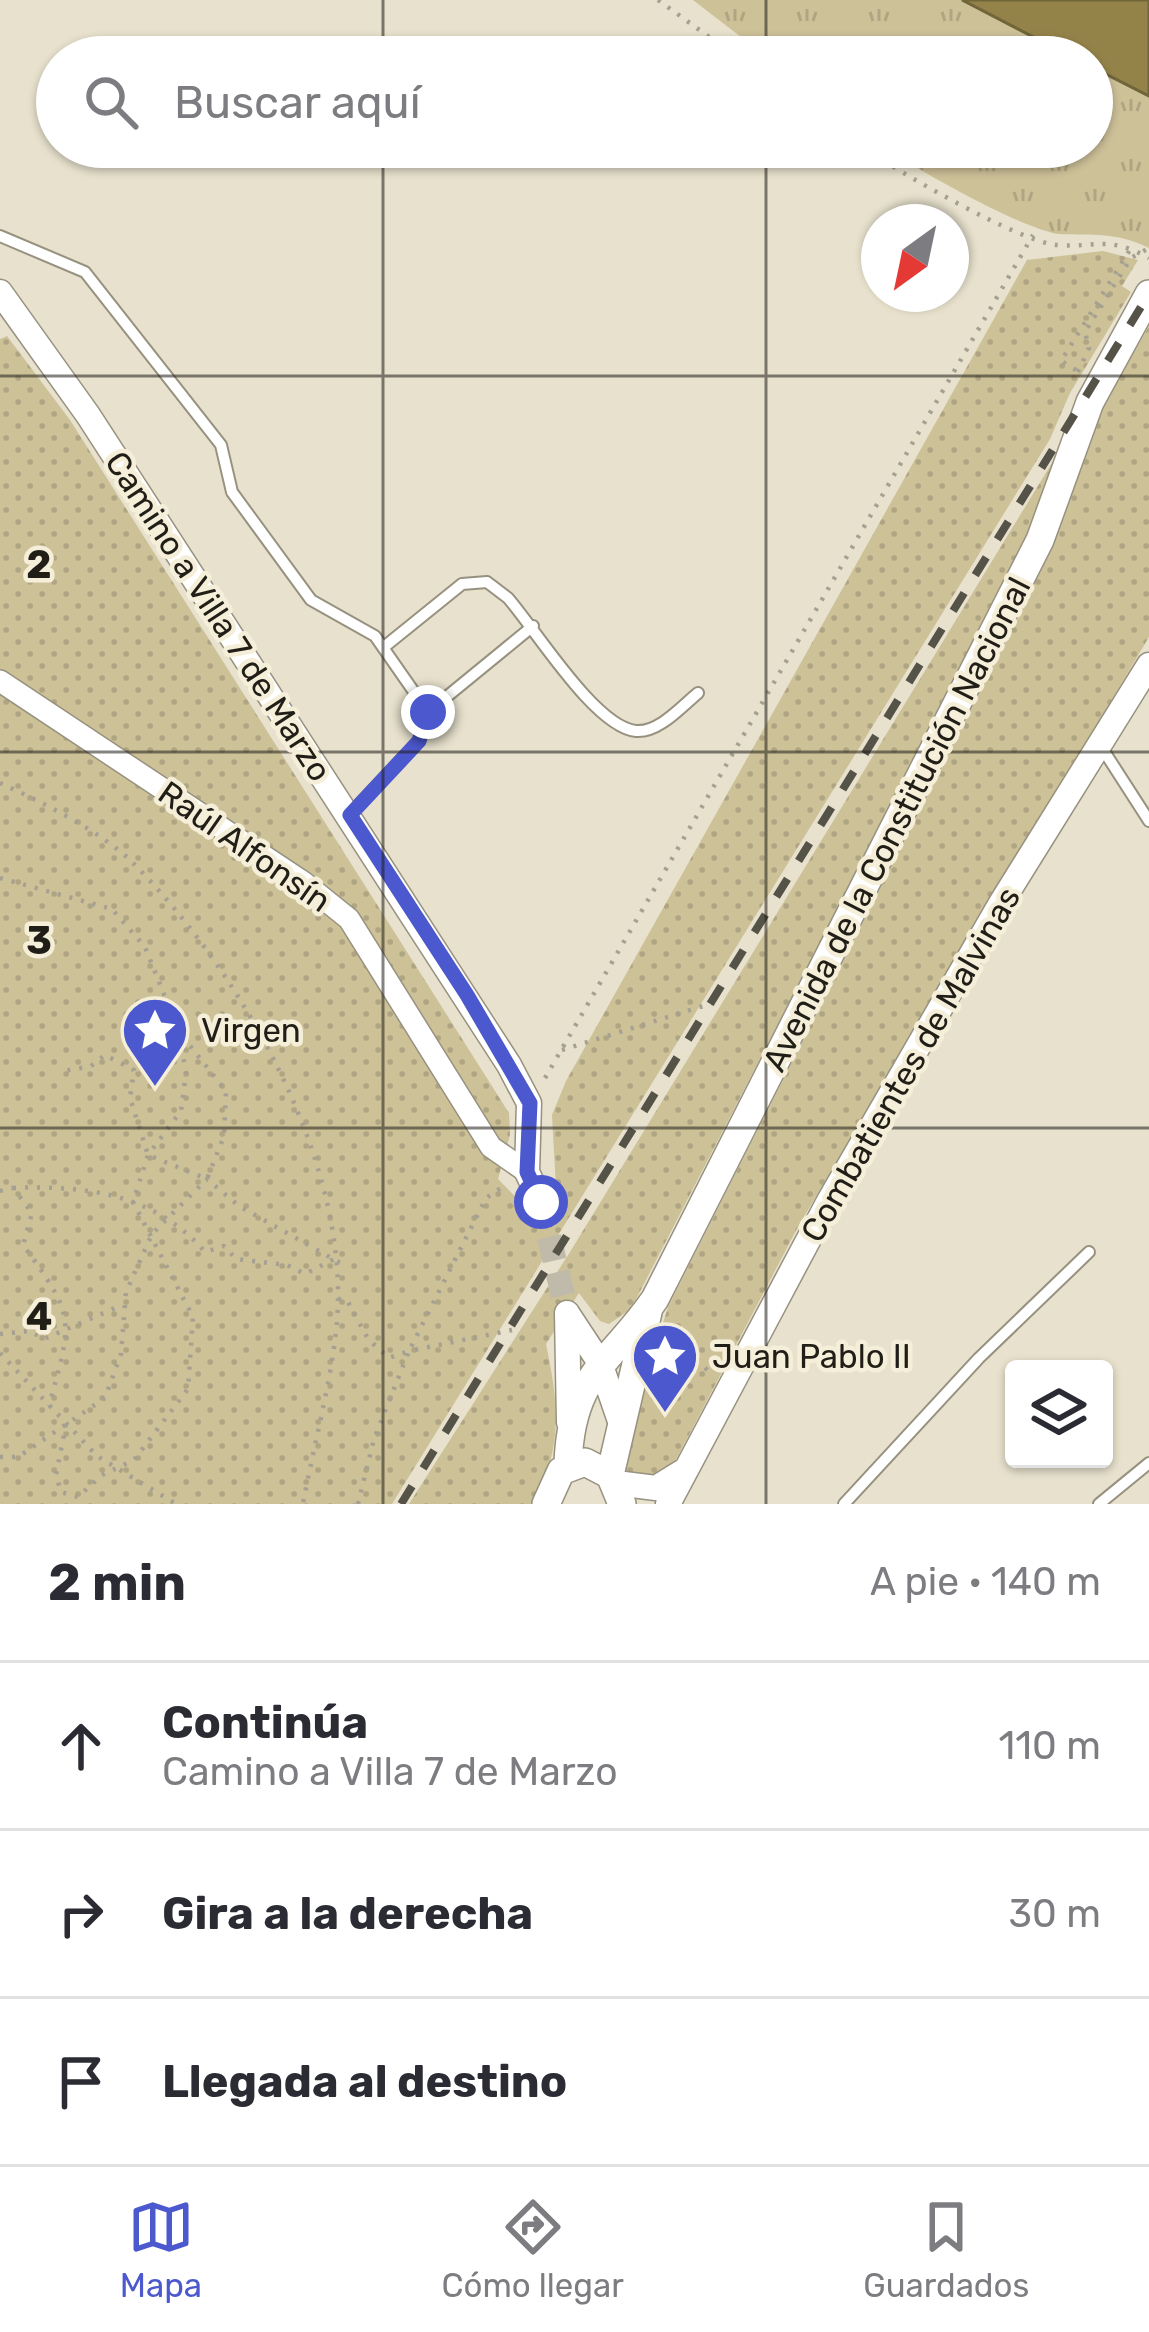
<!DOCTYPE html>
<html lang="es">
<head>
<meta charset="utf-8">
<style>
  body { margin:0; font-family:Rubik,sans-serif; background:#f2f2f3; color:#2b2b33 }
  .controls { position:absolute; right:36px; bottom:36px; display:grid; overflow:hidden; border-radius:12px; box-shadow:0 3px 9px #0004 }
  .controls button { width:108px; height:108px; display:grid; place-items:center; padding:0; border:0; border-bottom:3px solid #e1e1e2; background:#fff; color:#2b2b33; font:60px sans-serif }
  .compass { position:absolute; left:861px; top:204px; width:108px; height:108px; border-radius:50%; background:#fff; box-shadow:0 3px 9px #0004; rotate:213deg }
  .stop { position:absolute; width:36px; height:36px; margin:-27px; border:9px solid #4c58ce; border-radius:50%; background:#fff }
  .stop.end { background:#4c58ce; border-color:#fff; box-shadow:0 3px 12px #0008 }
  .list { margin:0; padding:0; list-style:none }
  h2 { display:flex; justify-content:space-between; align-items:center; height:156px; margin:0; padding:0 48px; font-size:51px }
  h2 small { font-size:39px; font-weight:400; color:#7c7c81 }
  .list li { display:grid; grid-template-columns:78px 1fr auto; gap:36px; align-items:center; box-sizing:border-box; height:168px; padding:0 48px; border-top:3px solid #e1e1e2 }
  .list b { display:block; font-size:45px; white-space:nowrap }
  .list p { margin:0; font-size:39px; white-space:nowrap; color:#7c7c81 }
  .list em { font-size:39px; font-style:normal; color:#7c7c81 }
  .icon { flex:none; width:66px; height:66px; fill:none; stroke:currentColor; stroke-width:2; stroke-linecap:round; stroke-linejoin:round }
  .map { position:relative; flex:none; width:1149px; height:1504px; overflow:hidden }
  .search { position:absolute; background:#fff; box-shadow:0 3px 9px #0004; left:36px; right:36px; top:36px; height:132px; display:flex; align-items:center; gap:30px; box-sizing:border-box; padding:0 42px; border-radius:66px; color:#7c7c81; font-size:45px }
  .sheet { height:660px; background:#fff }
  nav { display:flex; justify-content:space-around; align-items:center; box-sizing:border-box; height:168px; border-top:3px solid #e1e1e2; background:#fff; font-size:33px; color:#7c7c81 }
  nav a { display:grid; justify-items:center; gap:6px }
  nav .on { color:#4c58ce }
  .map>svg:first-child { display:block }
  .grass { fill:url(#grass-dots) }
  .park { fill:url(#park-tufts) }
  .water { fill:#948349; stroke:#71653a; stroke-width:3 }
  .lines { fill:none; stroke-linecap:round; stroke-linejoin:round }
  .tertiary-tunnel { stroke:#bfbaa9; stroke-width:24; stroke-dasharray:24 12; stroke-linecap:butt }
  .service-casing { stroke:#97917f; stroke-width:14 }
  .minor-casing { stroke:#97917f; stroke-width:24 }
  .tertiary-casing { stroke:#97917f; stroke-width:27 }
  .secondary-casing { stroke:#97917f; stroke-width:30 }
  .path { stroke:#a5a091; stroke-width:4.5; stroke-dasharray:3 9; stroke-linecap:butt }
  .service { stroke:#fff; stroke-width:10 }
  .minor { stroke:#fff; stroke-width:21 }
  .tertiary { stroke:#fff; stroke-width:24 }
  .secondary { stroke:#fff; stroke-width:27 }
  .rail { stroke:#555248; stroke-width:8; stroke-dasharray:21 21; stroke-linecap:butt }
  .path-bridge { stroke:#a5a091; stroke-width:4.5; stroke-dasharray:3 9; stroke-linecap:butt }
  .route { stroke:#4c58ce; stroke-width:15 }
  .grid { fill:none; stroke:#201e17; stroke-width:3; stroke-opacity:0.55 }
  .labels { text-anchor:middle; stroke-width:9; stroke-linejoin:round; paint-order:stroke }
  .street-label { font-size:33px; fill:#201e17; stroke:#f5efda }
  .poi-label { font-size:33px; fill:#201e17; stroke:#f5efda; text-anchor:start }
  .grid-label { font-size:39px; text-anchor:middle; font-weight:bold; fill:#201e17; stroke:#f5efda; stroke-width:9; stroke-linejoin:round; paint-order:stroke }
</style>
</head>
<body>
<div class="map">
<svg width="1149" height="1504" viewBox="0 0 1149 1504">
  <defs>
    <pattern id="grass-dots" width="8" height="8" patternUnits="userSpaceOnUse" patternTransform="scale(3)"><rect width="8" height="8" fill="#cdc198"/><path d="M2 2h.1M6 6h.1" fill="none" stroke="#b0a582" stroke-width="1.8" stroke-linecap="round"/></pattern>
    <pattern id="park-tufts" width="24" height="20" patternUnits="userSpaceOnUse" patternTransform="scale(3)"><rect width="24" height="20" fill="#cdc198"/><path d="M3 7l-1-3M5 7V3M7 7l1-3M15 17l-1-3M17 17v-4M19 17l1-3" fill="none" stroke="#b0a582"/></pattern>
  </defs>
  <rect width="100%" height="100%" fill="#e7e1cd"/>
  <path class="grass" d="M1103,251L1138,260L1122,286L1131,292L1070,393L1050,439L392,1504H0V339L7,336L70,420L509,1113L510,1135L498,1179L536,1218L556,1188L552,1115L566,1081L1027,260Z
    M1149,326V637L799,1225L669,1473L630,1476L625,1470L634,1416L668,1307L1052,549L1100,410Z
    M1066,440L1029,537L631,1309L609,1324L600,1321L579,1293L546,1344C559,1406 563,1447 533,1504H409L570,1252Z"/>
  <path class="park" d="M693,0H962L1072,57H767Z
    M1092,67L1149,96V248C1113,231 1096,236 1059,234C1026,231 913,168 885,147H1092Z"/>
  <path class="water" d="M962,0H1149V96L1092,67V57H1072Z"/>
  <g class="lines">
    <path class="tertiary-tunnel" d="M541,1202L567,1313"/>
    <defs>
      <path id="service" d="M0,236L85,272L221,445L232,492L311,600L375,636L428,712L419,741L349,815
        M384,647L462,584L487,582L508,598C536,630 595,727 636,731C659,733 682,706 698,693
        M428,712L533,626
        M1102,748L1149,821
        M844,1504L979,1358L1089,1252
        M1099,1504L1149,1463"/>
      <path id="minor" d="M0,681L303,882L349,919L491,1147L527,1172"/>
      <path id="tertiary" d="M0,292L88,415L509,1065L529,1103L527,1172L541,1202
        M567,1313L600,1363L620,1421
        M567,1313L569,1422
        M616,1483L656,1488L682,1472
        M668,1504L829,1201L1001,903L1149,665"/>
      <path id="secondary" d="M568,1464C571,1374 610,1364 655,1299L1040,540L1090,402L1149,294
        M610,1475L649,1308
        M546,1504L561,1471L585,1462L610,1475L622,1504"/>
    </defs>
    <use href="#service" class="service-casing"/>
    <use href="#minor" class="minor-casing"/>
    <use href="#tertiary" class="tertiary-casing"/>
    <use href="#secondary" class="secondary-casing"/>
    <path class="path" d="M658,0L737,57
      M863,147C896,171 1020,242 1057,245C1098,248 1107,235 1149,258
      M1076,370L1061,361L1131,248
      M0,783C40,801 102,832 132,862C237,967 340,1146 338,1298C338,1358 314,1442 303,1504
      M0,878L112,909L145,947L179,1032L226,1091L224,1136L207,1179L148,1155L130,1098L134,1070L105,1055L91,1066L64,1071
      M562,1050L716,1002
      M545,1078L1033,235
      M13,1188C86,1185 155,1194 205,1252L224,1246L236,1259L287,1265L305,1274L334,1259
      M0,1191L13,1188L32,1213L23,1245C77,1318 72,1320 49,1406
      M338,1299L347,1300L368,1339L389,1358L409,1351L486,1198L507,1184
      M672,1333L710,1373
      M0,1334L30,1331L44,1339L122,1305
      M0,1353L97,1456L176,1504
      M66,1424L56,1475L61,1492L78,1497L102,1475L134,1460L188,1389L193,1317L133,1202L148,1155L181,1111L186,1073L179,1033
      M0,1457H18L105,1398L121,1354L126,1292L152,1234L207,1179L239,1206L342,1264
      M358,1504L374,1439L409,1351L512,1330"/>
    <use href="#service" class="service"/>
    <use href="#minor" class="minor"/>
    <use href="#tertiary" class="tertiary"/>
    <use href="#secondary" class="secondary"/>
    <path class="rail" d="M401,1504L1149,294"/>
    <path class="path-bridge" d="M1078,372L1089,348L1085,332L1131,258L1149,248"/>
  </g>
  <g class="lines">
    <path class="route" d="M428,712L419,741L350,815L467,995L530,1103L527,1172L541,1202"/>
  </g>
  <path class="grid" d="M383,0V57M766,0V57M383,147V1504M766,147V1504M0,376H1149M0,752H1149M0,1128H1149"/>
  <defs>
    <symbol id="sight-pin" viewBox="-11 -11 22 30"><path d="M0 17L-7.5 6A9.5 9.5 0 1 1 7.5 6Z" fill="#4c58ce" stroke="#f5efda"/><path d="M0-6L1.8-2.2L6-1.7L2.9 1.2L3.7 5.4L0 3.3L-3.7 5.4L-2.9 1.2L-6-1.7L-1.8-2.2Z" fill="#fff"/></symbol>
  </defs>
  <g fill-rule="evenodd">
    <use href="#sight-pin" x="117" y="992" width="76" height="104"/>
    <use href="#sight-pin" x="627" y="1318" width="76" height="104"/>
  </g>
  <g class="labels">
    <g class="street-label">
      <text transform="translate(219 616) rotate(57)" y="12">Camino a Villa 7 de Marzo</text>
      <text transform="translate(896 824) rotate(-63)" y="12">Avenida de la Constitución Nacional</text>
      <text transform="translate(245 846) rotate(35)" y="12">Raúl Alfonsín</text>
      <text transform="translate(910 1064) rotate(-60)" y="12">Combatientes de Malvinas</text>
    </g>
    <g class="poi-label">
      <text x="201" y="1042">Virgen</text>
      <text x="712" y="1368">Juan Pablo II</text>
    </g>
  </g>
  <g class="grid-label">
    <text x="39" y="578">2</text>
    <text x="39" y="954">3</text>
    <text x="39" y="1330">4</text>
  </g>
</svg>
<div class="controls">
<button><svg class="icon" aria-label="layers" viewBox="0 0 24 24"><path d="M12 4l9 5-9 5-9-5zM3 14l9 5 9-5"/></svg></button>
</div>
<svg class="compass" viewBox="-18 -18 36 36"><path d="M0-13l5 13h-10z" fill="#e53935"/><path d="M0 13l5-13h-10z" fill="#7c7c81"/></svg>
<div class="stop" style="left:541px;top:1202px"></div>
<div class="stop end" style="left:428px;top:712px"></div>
<div class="search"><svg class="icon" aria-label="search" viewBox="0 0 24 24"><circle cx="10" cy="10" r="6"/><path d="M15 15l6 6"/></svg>Buscar aquí</div>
</div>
<section class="sheet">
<h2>2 min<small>A pie · 140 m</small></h2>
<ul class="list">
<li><svg class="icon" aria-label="ahead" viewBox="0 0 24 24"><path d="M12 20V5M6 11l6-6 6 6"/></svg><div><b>Continúa</b><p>Camino a Villa 7 de Marzo</p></div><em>110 m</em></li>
<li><svg class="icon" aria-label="right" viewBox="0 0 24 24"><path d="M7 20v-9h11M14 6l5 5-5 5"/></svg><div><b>Gira a la derecha</b></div><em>30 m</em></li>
<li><svg class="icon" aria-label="arrive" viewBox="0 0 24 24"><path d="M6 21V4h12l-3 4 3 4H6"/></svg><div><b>Llegada al destino</b></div></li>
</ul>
</section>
<nav>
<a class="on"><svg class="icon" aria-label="map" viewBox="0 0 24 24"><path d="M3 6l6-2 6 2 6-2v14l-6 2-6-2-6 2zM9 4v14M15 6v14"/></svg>Mapa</a>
<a><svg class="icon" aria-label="directions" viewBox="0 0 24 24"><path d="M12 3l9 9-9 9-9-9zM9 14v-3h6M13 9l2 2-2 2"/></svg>Cómo llegar</a>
<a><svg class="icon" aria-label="saved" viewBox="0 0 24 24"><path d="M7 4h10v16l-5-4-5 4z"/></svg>Guardados</a>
</nav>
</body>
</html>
